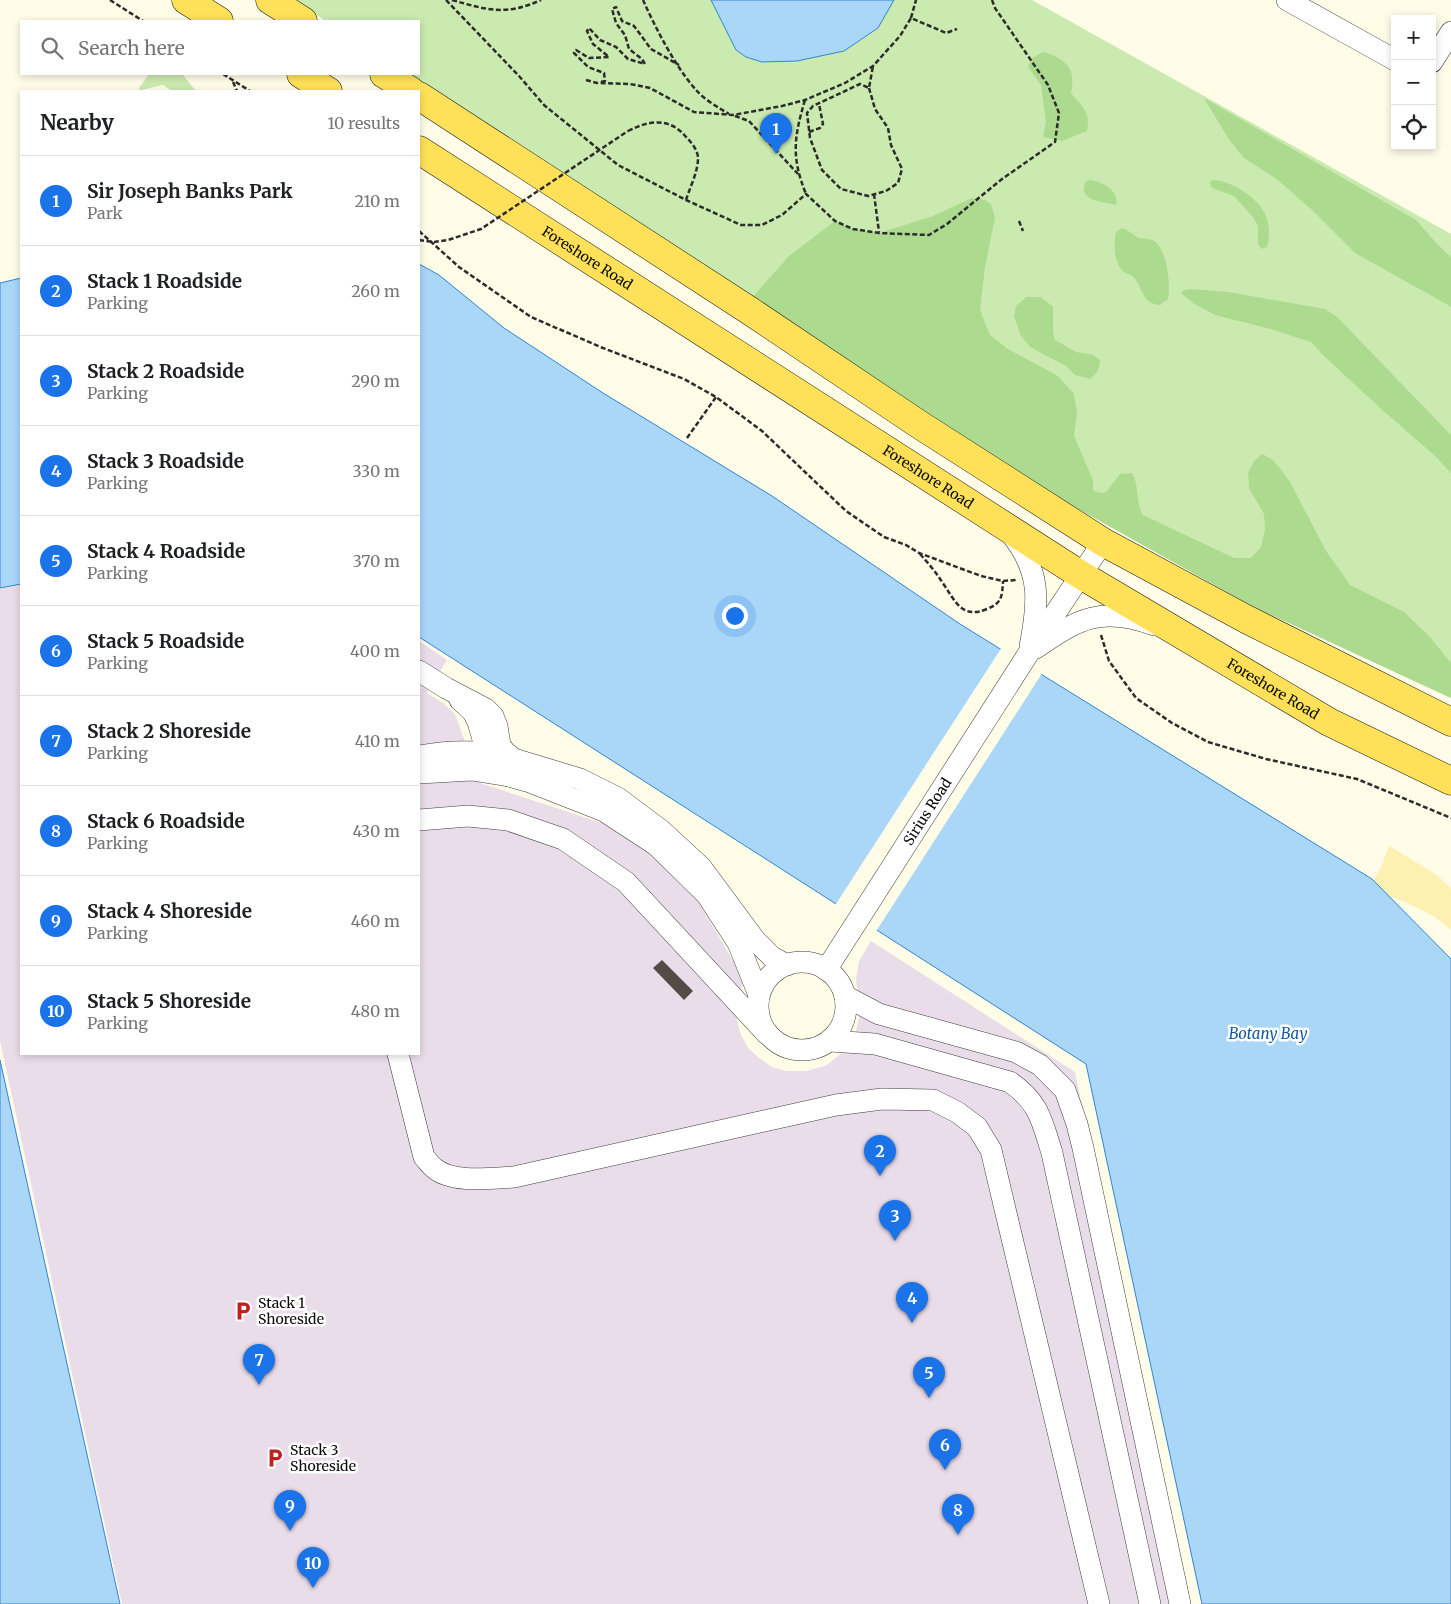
<!DOCTYPE html>
<html lang="en">
<head>
<meta charset="utf-8">
<style>
  body { margin:0; font-family:Merriweather,serif; background:#f2f2f2; color:#202124 }
  .controls { position:absolute; right:15px; top:15px; display:grid; overflow:hidden; border-radius:0px; box-shadow:0 2px 8px #0003 }
  .controls button { width:45px; height:45px; display:grid; place-items:center; padding:0; border:0; border-bottom:1px solid #e0e0e0; background:#fff; color:#202124; font:25px sans-serif }
  .you { position:absolute; left:734px; top:615px; width:18px; height:18px; margin:-12px; border:4px solid #fff; border-radius:50%; background:#1a73e8; box-shadow:0 0 0 8px #1a73e833 }
  .badge { display:grid; place-items:center; width:32px; height:32px; border-radius:50%; background:#1a73e8; color:#fff; font-size:16px; font-weight:700 }
  .pin { position:absolute; translate:-50% -41px; filter:drop-shadow(0 1px 2px #0008) }
  .pin::after { content:''; position:absolute; top:26px; width:18px; height:15px; background:inherit; clip-path:polygon(0 0,100% 0,50% 100%) }
  .list { margin:0; padding:0; list-style:none }
  h2 { display:flex; justify-content:space-between; align-items:center; height:65px; margin:0; padding:0 20px; font-size:21px }
  h2 small { font-size:16px; font-weight:400; color:#757577 }
  .list li { display:grid; grid-template-columns:32px 1fr auto; gap:15px; align-items:center; box-sizing:border-box; height:90px; padding:0 20px; border-top:1px solid #e0e0e0 }
  .list b { display:block; font-size:19px; white-space:nowrap }
  .list p { margin:0; font-size:16px; white-space:nowrap; color:#757577 }
  .list em { font-size:16px; font-style:normal; color:#757577 }
  .icon { flex:none; width:28px; height:28px; fill:none; stroke:currentColor; stroke-width:2; stroke-linecap:round; stroke-linejoin:round }
  .map { position:relative; flex:none; width:1451px; height:1604px; overflow:hidden }
  .search { position:absolute; background:#fff; box-shadow:0 2px 8px #0003; left:20px; top:20px; width:400px; height:55px; display:flex; align-items:center; gap:12px; box-sizing:border-box; padding:0 18px; border-radius:0px; color:#757577; font-size:19px }
  .panel { position:absolute; background:#fff; box-shadow:0 2px 8px #0003; left:20px; top:90px; width:400px; height:965px; border-radius:0px }
  .map>svg:first-child { display:block }
  .industrial { fill:#eaddea }
  .green { fill:#caeab0 }
  .forest { fill:#acdb8f }
  .sand { fill:#fdf1b1 }
  .water { fill:#aad6f8; stroke:#2e86d2 }
  .pier { fill:#fffce7 }
  .building { fill:#534c46 }
  .lines { fill:none; stroke-linecap:round; stroke-linejoin:round }
  .minor-casing { stroke:#3d3d3d; stroke-width:22 }
  .major-casing { stroke:#1b1b1b; stroke-width:29 }
  .path { stroke:#2c2c2c; stroke-width:2.5; stroke-dasharray:5 2.5; stroke-linecap:butt }
  .minor { stroke:#fff; stroke-width:21 }
  .major { stroke:#fee158; stroke-width:28 }
  .path-bridge { stroke:#2c2c2c; stroke-width:2.5; stroke-dasharray:5 2.5; stroke-linecap:butt }
  .labels { text-anchor:middle; stroke-width:5; stroke-linejoin:round; paint-order:stroke }
  .street-label { font-size:14px; fill:#0a0a0a; stroke:#fff }
  .poi-label { font-size:14px; fill:#0a0a0a; stroke:#fff; text-anchor:start }
  .water-label { font-size:15px; font-style:italic; fill:#10579f; stroke:#fff }
</style>
</head>
<body>
<div class="map">
<svg width="1451" height="1604" viewBox="0 0 1451 1604">
  <rect width="100%" height="100%" fill="#fffce7"/>
  <path class="industrial" d="M21,584V1054H419V641L447,660L427,693L443,703L455,714L465,742L481,766L480,783L608,825L650,853L696,898L744,979L737,1005V1020L741,1035L748,1048L759,1058L772,1067L786,1071H807L827,1065L845,1050L856,1031L860,1014L856,979L859,961L871,941L1075,1072L1186,1604H122L0,1041V589Z"/>
  <path class="green" d="M294,0H1032L1451,234V698L1252,606L1014,473L405,74H419V21H326Z
    M149,74H182L196,91H172L163,85L140,90L139,88Z"/>
  <path class="forest" d="M1043,52C1055,55 1070,62 1072,76C1073,81 1072,88 1071,93C1082,107 1091,111 1087,131L1062,141L1043,137L1046,122L1041,85L1028,67L1032,58Z
    M1204,98L1416,220L1438,245L1451,257V308L1448,305L1355,253L1313,211L1278,180L1244,158L1228,138Z
    M1091,180C1103,182 1120,191 1116,205C1103,202 1076,201 1086,181Z
    M1212,180C1230,180 1255,196 1264,212C1270,222 1270,237 1267,247L1261,249L1258,244V226L1253,217L1234,196L1212,188L1210,183Z
    M972,198L985,200L991,204L995,218L985,267L980,310L990,335L1008,349L1058,376L1074,394L1077,413L1074,436L1093,480V491L1103,493L1107,491L1120,474L1132,473C1140,487 1135,502 1143,515L1234,558H1251L1261,547L1265,529L1264,514L1249,488L1248,473L1254,461L1262,454L1273,460L1289,480L1326,551L1350,585L1404,612L1429,636L1451,663V698L1252,606L1014,473L749,301L789,256L835,221L853,229L879,233L933,216Z
    M1122,228C1131,231 1132,235 1139,238C1144,239 1149,238 1154,241C1167,249 1171,285 1168,299L1160,305C1142,303 1144,291 1135,279C1132,274 1125,274 1122,270C1113,260 1114,244 1116,232Z
    M1190,289L1228,292L1325,309L1337,317L1451,435V473L1434,455L1379,407L1324,356L1311,342L1271,329L1215,315L1193,303L1182,294V291Z
    M1026,297H1041L1053,307V332L1055,340L1076,352L1093,355L1100,360C1100,368 1097,374 1090,379L1075,375L1066,366L1030,347L1020,334L1014,316L1016,306Z"/>
  <path class="sand" d="M1389,846L1437,875L1451,889V930C1434,911 1389,896 1365,887C1379,880 1383,860 1389,846Z"/>
  <path class="water" d="M711,0H894L878,28L844,51L797,61L762,62L746,57L736,50Z
    M419,264L439,275L504,328L603,393L772,496L960,624L1372,879L1451,959V1604H1202L1086,1064L419,637Z
    M21,278V584L0,588V283Z
    M0,1060L120,1604H0Z"/>
  <path class="pier" d="M1002,647L1043,672L875,933L834,907Z"/>
  <path class="building" d="M662,960L693,991L684,1000L653,968Z"/>
  <g class="lines">
    <defs>
      <g id="minor">
        <path d="M1287,0L1395,60"/>
        <path d="M1432,62L1451,32"/>
        <path d="M1011,534C1041,571 1039,601 1030,646"/>
        <path d="M1036,648C1079,618 1102,606 1154,625"/>
        <path d="M419,671L446,688L486,709L493,716L497,726L500,745L505,752L514,759L580,779L618,798L662,831L701,867L755,940L772,957L787,965"/>
        <path d="M460,700L473,712L478,722L487,753L495,766L509,776"/>
        <path d="M419,756C443,752 474,750 498,755"/>
        <path d="M419,773L472,770L509,776L530,782L604,811L656,845L707,895L738,943L759,995"/>
        <path d="M419,820L468,816L508,820L563,839L626,882L767,1034"/>
        <circle cx="802" cy="1006" r="44"/>
        <path id="s1" d="M826,970L1028,654L1103,542"/>
        <path d="M845,996L879,1014L1016,1052L1040,1065L1065,1090L1077,1124L1083,1148L1180,1604"/>
        <path d="M830,1041L875,1044L1010,1082C1039,1102 1042,1121 1052,1153L1150,1604"/>
        <path d="M398,1054L424,1157C427,1160 430,1165 434,1168C453,1184 492,1178 514,1177L836,1105L882,1099L933,1100L957,1112L977,1127L991,1150L1099,1604"/>
      </g>
      <g id="major">
        <path d="M186,0L219,21"/>
        <path d="M270,0L303,21"/>
        <path d="M301,74L328,91"/>
        <path d="M384,74L411,91"/>
        <path d="M419,96L747,309L920,425L1103,542L1246,619L1451,722"/>
        <path id="s2" d="M419,150L1081,575L1329,722L1451,781"/>
      </g>
    </defs>
    <use href="#minor" class="minor-casing"/>
    <use href="#major" class="major-casing"/>
    <path class="path" d="M110,0L143,21
      M446,0L519,76L544,105L618,165L686,200L741,225H762L782,215L806,194L835,221L853,229L879,233L929,235L947,224L1002,179L1055,142L1059,113L1048,85L995,8L992,0
      M452,0C487,10 506,16 541,0
      M643,0C656,29 676,68 697,91C705,100 719,108 729,114
      M911,18L916,0
      M223,74L250,91
      M586,80L597,83L630,84L650,88L694,112L733,115L782,106L805,100L845,83L873,66L900,36L911,18L946,33L957,29
      M233,82L237,91
      M601,82L605,81L604,73L588,67L574,53L576,50L589,58L609,57L593,44L587,31L589,28L600,40L616,47L628,59L645,64L642,59L629,49L625,35L616,23L612,9L616,7L622,21L634,26L651,49L679,65
      M869,88L875,109L888,128L891,145L902,169L898,183L886,191L868,196L841,189L822,170L810,138L807,113L813,106L860,84L869,88L873,66
      M805,100C794,137 791,157 806,194
      M735,116L749,121L798,174
      M628,131C650,120 670,117 687,138C692,143 698,151 698,158C698,172 690,187 686,200
      M809,132L820,128L823,124L819,104
      M874,194L879,232
      M1019,221L1023,231
      M419,231L459,267L531,317L603,348L684,379L716,397L762,431L846,511L884,537L906,545L919,553L981,576L1003,581L1016,580
      M419,241V240
      M687,438L716,397
      M920,554C928,563 936,572 942,582C955,600 961,620 987,609C1002,603 1002,597 1003,581
      M1101,635L1109,661L1136,698L1172,723L1208,742L1266,759L1357,779L1451,818"/>
    <use href="#minor" class="minor"/>
    <use href="#major" class="major"/>
    <path class="path-bridge" d="M419,240L434,242L448,240L481,229L628,131"/>
  </g>
  <defs>
    <symbol id="parking-bare" viewBox="-9 -9 18 18"><path d="M-3.5-5.5H1a3.5 3.5 0 0 1 0 7H-1V5.5H-3.5ZM-1-3.4V-.6H.8a1.4 1.4 0 0 0 0-2.8Z" fill="#be211e" stroke="#fff" stroke-width="2.5" paint-order="stroke"/></symbol>
  </defs>
  <g fill-rule="evenodd">
    <use href="#parking-bare" x="229" y="1297" width="28" height="28"/>
    <use href="#parking-bare" x="261" y="1444" width="28" height="28"/>
  </g>
  <g class="labels">
    <g class="street-label">
      <text dy="5" stroke="none"><textPath href="#s2" startOffset="200">Foreshore Road</textPath></text>
      <text dy="5" stroke="none"><textPath href="#s2" startOffset="605">Foreshore Road</textPath></text>
      <text dy="5" stroke="none"><textPath href="#s2" startOffset="1010">Foreshore Road</textPath></text>
      <text dy="5" stroke="none"><textPath href="#s1" startOffset="188">Sirius Road</textPath></text>
    </g>
    <g class="poi-label">
      <text x="258" y="1308">Stack 1<tspan x="258" dy="16">Shoreside</tspan></text>
      <text x="290" y="1455">Stack 3<tspan x="290" dy="16">Shoreside</tspan></text>
    </g>
    <g class="water-label">
      <text x="1268" y="1039">Botany Bay</text>
    </g>
  </g>
</svg>
<div class="controls">
<button>+</button>
<button>−</button>
<button><svg class="icon" aria-label="locate" viewBox="0 0 24 24"><circle cx="12" cy="12" r="6"/><path d="M12 2v4M12 18v4M2 12h4M18 12h4"/></svg></button>
</div>
<div class="you"></div>
<div class="pin badge" style="left:776px;top:154px">1</div>
<div class="pin badge" style="left:880px;top:1176px">2</div>
<div class="pin badge" style="left:895px;top:1241px">3</div>
<div class="pin badge" style="left:912px;top:1323px">4</div>
<div class="pin badge" style="left:929px;top:1398px">5</div>
<div class="pin badge" style="left:945px;top:1470px">6</div>
<div class="pin badge" style="left:259px;top:1385px">7</div>
<div class="pin badge" style="left:958px;top:1535px">8</div>
<div class="pin badge" style="left:290px;top:1531px">9</div>
<div class="pin badge" style="left:313px;top:1588px">10</div>
<div class="search"><svg class="icon" aria-label="search" viewBox="0 0 24 24"><circle cx="10" cy="10" r="6"/><path d="M15 15l6 6"/></svg>Search here</div>
<section class="panel">
<h2>Nearby<small>10 results</small></h2>
<ul class="list">
<li><span class="badge">1</span><div><b>Sir Joseph Banks Park</b><p>Park</p></div><em>210 m</em></li>
<li><span class="badge">2</span><div><b>Stack 1 Roadside</b><p>Parking</p></div><em>260 m</em></li>
<li><span class="badge">3</span><div><b>Stack 2 Roadside</b><p>Parking</p></div><em>290 m</em></li>
<li><span class="badge">4</span><div><b>Stack 3 Roadside</b><p>Parking</p></div><em>330 m</em></li>
<li><span class="badge">5</span><div><b>Stack 4 Roadside</b><p>Parking</p></div><em>370 m</em></li>
<li><span class="badge">6</span><div><b>Stack 5 Roadside</b><p>Parking</p></div><em>400 m</em></li>
<li><span class="badge">7</span><div><b>Stack 2 Shoreside</b><p>Parking</p></div><em>410 m</em></li>
<li><span class="badge">8</span><div><b>Stack 6 Roadside</b><p>Parking</p></div><em>430 m</em></li>
<li><span class="badge">9</span><div><b>Stack 4 Shoreside</b><p>Parking</p></div><em>460 m</em></li>
<li><span class="badge">10</span><div><b>Stack 5 Shoreside</b><p>Parking</p></div><em>480 m</em></li>
</ul>
</section>
</div>
</body>
</html>
